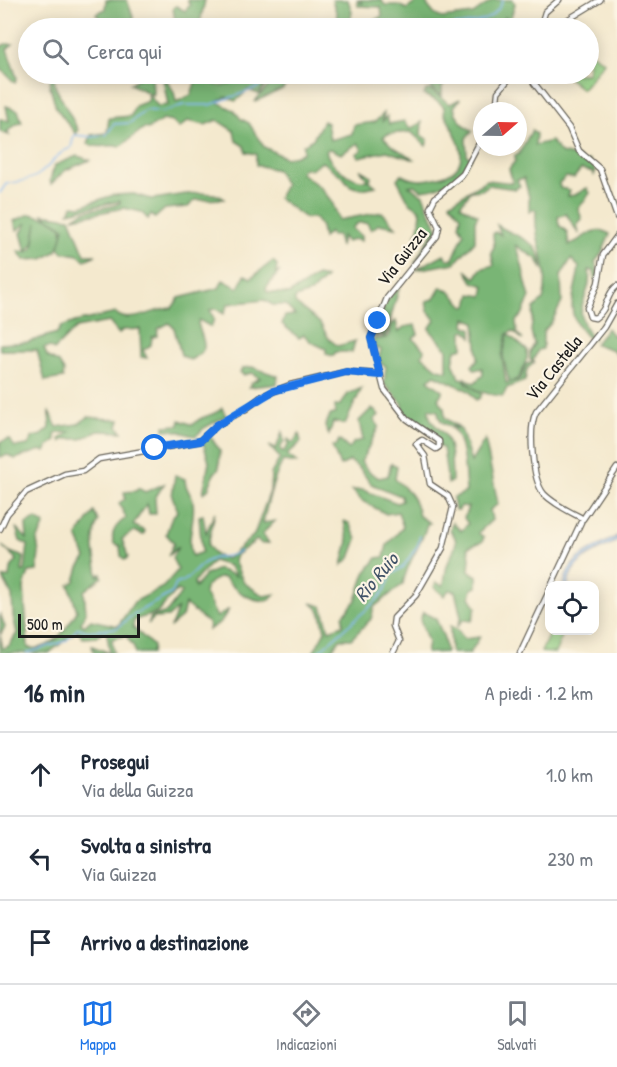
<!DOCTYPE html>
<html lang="it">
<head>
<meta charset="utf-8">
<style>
  body { margin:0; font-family:"Patrick Hand",sans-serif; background:#f6f6f7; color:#1f2937 }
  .controls { position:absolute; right:18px; bottom:18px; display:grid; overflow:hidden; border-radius:12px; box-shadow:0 3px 15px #0003 }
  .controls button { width:54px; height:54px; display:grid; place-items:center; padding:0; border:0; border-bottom:2px solid #e0e1e3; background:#fff; color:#1f2937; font:30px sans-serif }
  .compass { position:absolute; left:473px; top:102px; width:54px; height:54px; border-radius:50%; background:#fff; box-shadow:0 3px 15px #0003; rotate:70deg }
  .scale { position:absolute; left:18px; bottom:15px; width:122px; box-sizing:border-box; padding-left:6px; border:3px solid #1c1c1c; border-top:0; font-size:16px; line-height:21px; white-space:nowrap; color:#1c1c1c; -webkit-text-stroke:4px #fcf5e5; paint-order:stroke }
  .stop { position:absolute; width:18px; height:18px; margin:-14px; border:4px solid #1a73e8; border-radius:50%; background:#fff }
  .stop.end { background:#1a73e8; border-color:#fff; box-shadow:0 2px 6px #0008 }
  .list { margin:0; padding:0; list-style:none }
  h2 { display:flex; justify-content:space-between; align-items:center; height:78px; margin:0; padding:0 24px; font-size:26px }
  h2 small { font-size:20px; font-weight:400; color:#747a83 }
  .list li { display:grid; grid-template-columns:39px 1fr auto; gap:18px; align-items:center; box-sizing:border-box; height:84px; padding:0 24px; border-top:2px solid #e0e1e3 }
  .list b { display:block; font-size:22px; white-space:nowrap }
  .list p { margin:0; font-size:20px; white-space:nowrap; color:#747a83 }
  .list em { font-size:20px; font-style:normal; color:#747a83 }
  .icon { flex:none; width:33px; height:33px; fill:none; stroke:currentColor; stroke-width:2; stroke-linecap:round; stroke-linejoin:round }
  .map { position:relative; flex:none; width:617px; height:653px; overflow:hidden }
  .search { position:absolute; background:#fff; box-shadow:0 3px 15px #0003; left:18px; right:18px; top:18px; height:66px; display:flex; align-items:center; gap:15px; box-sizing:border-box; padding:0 21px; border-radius:33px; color:#747a83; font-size:22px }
  .sheet { height:330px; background:#fff }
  nav { display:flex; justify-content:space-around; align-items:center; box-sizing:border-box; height:84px; border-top:2px solid #e0e1e3; background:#fff; font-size:16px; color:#747a83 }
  nav a { display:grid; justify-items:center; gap:3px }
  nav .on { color:#1a73e8 }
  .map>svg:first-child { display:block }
  .green { fill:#97d388; stroke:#5a7852; stroke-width:1.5 }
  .forest { fill:#79b574; stroke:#4a6848; stroke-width:1.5; fill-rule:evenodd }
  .water { fill:#87baf4; stroke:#526b88; stroke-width:1.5 }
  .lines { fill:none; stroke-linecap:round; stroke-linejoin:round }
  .stream { stroke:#87baf4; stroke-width:1.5 }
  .secondary-casing { stroke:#68645a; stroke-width:7 }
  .secondary { stroke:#fff; stroke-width:4.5 }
  .route { stroke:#1a73e8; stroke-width:8 }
  .labels { text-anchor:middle; stroke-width:4.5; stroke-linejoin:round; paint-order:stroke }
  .street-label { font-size:18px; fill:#1c1c1c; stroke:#fcf5e5 }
  .water-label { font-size:20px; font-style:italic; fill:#415368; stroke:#fcf5e5 }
</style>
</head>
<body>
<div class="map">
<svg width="617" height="653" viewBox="0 0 617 653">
  <rect width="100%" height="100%" fill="#fcf5e5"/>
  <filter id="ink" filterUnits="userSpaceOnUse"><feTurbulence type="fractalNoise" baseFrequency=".0167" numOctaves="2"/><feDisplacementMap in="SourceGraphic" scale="12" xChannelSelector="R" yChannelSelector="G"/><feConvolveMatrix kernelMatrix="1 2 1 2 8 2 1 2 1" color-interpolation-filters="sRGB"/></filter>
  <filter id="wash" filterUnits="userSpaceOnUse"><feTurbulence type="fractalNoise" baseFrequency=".008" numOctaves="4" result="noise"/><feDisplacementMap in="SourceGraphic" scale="24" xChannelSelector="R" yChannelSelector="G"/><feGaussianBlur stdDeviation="1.35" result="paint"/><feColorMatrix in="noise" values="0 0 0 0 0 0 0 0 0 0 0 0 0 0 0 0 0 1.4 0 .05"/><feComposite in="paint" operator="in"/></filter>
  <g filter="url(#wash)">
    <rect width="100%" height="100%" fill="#f4e9ce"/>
    <path class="green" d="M589,52L604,62L582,89L567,77L570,74H588Z
      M551,630L563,634L555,653L541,652Z"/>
    <path class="forest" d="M106,0H127L137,28H94L108,26L96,14L105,9Z
      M187,0H205L199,28H176L173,8L176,6L185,11L190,5Z
      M332,0H348L352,12L349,28H335L337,14Z
      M357,0L363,4L360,0H381L385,5H398L407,9L419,0H426L427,5L435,15L442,18L473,14L493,0H513L515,4L510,20L505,17L502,28H370L371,22L382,16L381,7L358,6Z
      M5,44H13L7,49L17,78L15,83L0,68V47Z
      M51,74H54L55,86L78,130L76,134L56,108L50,87Z
      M139,74H152L153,95L130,84L140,77Z
      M162,74H177L166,79L174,92L176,102L191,95L198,74H216L212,82C223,92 237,79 248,74C255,72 266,73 273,74L259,94L248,90L236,101L226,97L217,102L234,110L241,119L249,123L264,147L286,158L303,153V145L313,139L323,121L327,123L330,140L352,134L354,125L375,122L384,113L382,122L387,116L389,124L404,121L410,129L422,122L421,135L428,140L426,146L411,132L388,134L383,137L392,146L414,159H412L387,151L359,157L356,154L362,150L358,143L341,154L330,149L326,150C328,165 354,183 368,180L360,169L371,176L370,181L376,186L362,189L350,186L343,177L322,162L311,169L304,168L300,172L321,188L332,202L339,220L382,212L396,227L379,224L371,230L367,223H358L352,228L361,236V241L353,239L347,242L342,236L340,247L337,235L331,236L330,232L323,238L321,227L315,218H305L278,198L285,185L277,170L256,165V154L246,152L244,146L236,141L234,131L217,120L205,125L188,121L179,128L172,122L163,120L148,129L144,128L120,147C108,143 99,150 88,144L91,135L107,133L109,118L131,116L135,106L148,101V94L158,106L168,105Z
      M285,74H311L289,80L283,89L254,102L274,80Z
      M439,74H459L442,86V96L431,88L434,82L430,78Z
      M426,90H431L450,104L460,99L454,107C456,118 464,126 473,131L466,138L467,155L471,158C458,177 444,189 421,190L415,185L409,186L423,195L438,230L414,264L434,230L425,228L415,236L419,229L421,212L418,208L409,202L397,179L401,174C412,181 422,181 435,178C476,170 460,140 445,115C443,110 446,110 443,106C438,100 430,98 424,95Z
      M6,106L18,110L22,123L17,124L7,132L9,135L0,132V119L9,121Z
      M532,130L536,134L535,145L551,141L561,153L577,157L585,163L589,160L596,170L594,175L593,172L581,169L574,178L566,177L559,183L560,188L570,190L568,196L575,195L587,188L590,193L578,209L582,219L577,224L579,234L566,214L558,217L559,225L567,232L569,245C584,240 592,224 610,234L602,253L595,262L599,274L596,286L594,271L589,270C593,301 567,305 593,339C586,338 585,334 580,328C564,309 577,289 579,267L571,259L561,276L562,302L551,323L543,332V349L538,350L533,361L530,360V353L534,344L531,331L534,308L543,300C552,269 533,241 536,211L534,209L529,212V197L524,178L517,180L520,186L515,189L489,185L482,190L471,191L460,205L478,215L475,221V241L455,263L415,270L444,254L447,259H453L464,233L459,225L461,216L450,203L487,180L513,183L509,169L515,161V155H518Z
      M77,156L90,160L66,170L51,184L50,180L55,165Z
      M134,194C140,196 147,199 153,199C168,197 215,187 224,199L195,200L188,207L165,209L155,218L151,214L148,219L141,212L124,208L73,218C90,205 104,211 120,203V201L69,212L73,205L81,206L113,195Z
      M30,214L50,219L62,226V237L57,251L43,259L24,260L18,251L27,252L33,248L37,222L33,244L26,251L21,233L27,223L17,230L14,221Z
      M42,214L70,218L85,255H96L85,260L78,255L62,252L59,247L64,228Z
      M497,225C519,239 541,239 542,269L537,259L515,245C523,259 524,281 530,297L522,315L516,321L517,333L523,340L513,331L507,334L502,356L506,383L520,380L526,364L535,362L527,369L525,381L507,388L503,396C490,395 471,391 465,378L474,383L483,375L482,368L475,370L472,366L478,359L475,322L466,318L465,325L472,329V337L466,330L463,331V348L456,350L453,363L460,378L464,379L467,384L482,394L480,398L476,400L469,391L435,375L428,380L443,391L438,399L444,407L445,418L459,427C447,426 439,425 438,411L429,409C428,421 436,425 443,433C453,444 451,468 452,481L448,484L443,448L439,447L438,438L406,416L403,411V404L384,384L386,366L381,364L379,357L381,350L378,348L376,350L373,339L383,338L381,328L380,335L374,336L385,303L400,285L385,338L388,337L391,325L396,321L398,332L404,327L415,325L418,334L413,338L424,350L422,356L438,369L447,371V349L429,329L435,320L428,311L426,301L434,299L441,287L451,292L465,307L468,306L471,294L483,296L485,286L473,282L466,270L475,278L481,269L494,265L491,252L494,247L493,234L495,232L501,235Z
      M273,261L277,265L276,273L279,272L266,288L267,292L289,294L317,276L326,278L312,292L295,298V303L320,323L329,339L338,346L355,341L352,352H336L333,356L326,354V349L311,342L304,335L299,338L282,324L285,316L295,315L285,305H273L264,300L228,304L224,314L216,309L210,310L214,319L211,327L199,320L198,323C202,342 213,349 190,360L181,355L174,328L169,323L158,329L157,336L152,337L151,345L143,350L147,358L141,357L140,329L122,330L119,334L109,322L76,328L54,350L50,347L44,348L47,356L59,363L64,371L63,378L45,381L37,350H0V344L28,342L57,333L61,327L75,322L116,313C128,326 156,308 172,308L179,298L219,288L223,280L238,288L245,275L251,278Z
      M607,328L613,336L617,331V355L613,350L595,344Z
      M508,334L527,350V358L519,378L509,383L503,356Z
      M252,367L278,376L277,384L249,387L251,383L260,378L252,373L243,375L240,372L243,368Z
      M362,388L345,424L333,422L329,435L325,427L330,415L335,414V406L340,405L348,394Z
      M222,408L226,416L204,428L196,436C185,435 175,428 164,430V426L179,425L180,420L193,425C201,414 214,417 222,408Z
      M372,408L379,415L374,420L379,426L361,462L369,472L379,478L388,476L391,463L397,466L395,479C408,490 416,498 419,516L430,523L427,524C422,545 407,561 403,584L374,607L371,619L351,639H340L330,653H313L325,631L320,611L311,603L322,606L329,630L343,625V616L356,600L365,573L377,558L384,557L387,545L403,527L398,512L386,514L362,501L352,490H363L397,503L402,501L401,496L371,484L360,469L350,461L340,466L332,446H336L339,440L349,449L354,442L363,440L359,421Z
      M49,411L57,427L78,424L88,417L120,420L118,426L122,432L98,431L81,439H65L61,442L60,439L70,432L58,433L55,435L56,441L48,446L45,452L41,450L15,459L8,455L0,457V442L9,439L15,447L28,445L33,437L42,435L50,428Z
      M451,428H460L462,432L471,462L485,439L498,504L490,510L492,520L478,533L484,537L482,542L468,547L470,557L469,571L477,576V587L472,589L470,597L476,607L472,621L463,620L457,627L461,617L455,591L449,590L444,596L434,587L436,582L443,586C445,580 445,572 447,566C450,555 463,542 450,531L452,522L461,531L468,524L464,518L468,507L461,506L459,510H455L453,498L466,492C465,477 464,436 451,428Z
      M282,432L284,441L280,449L283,452L288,446V439L293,443L299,434L301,442L287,455L298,463L283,461C273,479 268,502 263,523L275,521L262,534L269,543L262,544L257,540L236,555L234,561L244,583L264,596L275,594L270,600C252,603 235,591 225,578C217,576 206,584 204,592L217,617L229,609L221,622L208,630L209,624L185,604L182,617L171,626L178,608L168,617L154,618L148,624L151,617L167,612L182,592L177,590L157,613L134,620L133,627L153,646L152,653H135L134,647L126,636L112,639L114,653H94L92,646L110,653L107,634L102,632L97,637L83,638L77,631L49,653H0V613L5,627L0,635L3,649L9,646L17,633L13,616L12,596L3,578L9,577L10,569L17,560L2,546L10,552L24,557L22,571H25L28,545L20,541L16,527L27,539L26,524L36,519L45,524L37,541L39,553L37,571L29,572L24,587L28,648C52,652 66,630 77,611L69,585L75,581L79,567L86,558L77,536L94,512L98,521C90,544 95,551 98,576L101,574L102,577L84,591L86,612L81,623L84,626L91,620L118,626L134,602L163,587L178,570L172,558L178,547L168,556L174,543L166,534L172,517L178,511L172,496L175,475L185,479C185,491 192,492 193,502C196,519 186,537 192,556L202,552L199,516L203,515L206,533L215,512L208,545L215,555L227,559L254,535L270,491L271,474L280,458L269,446L276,449ZM213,561L229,566L236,576L218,569L205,575L195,588L194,582Z
      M208,433L220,451L219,468L214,474L208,490L203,493L209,462L202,439Z
      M164,484L155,498L156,514H149L147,504L133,525L145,531L143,535L134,531L122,539L128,557L125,560L121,556L120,546L114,544C109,532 117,524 126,518L119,503L125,499L124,492L136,491L138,488L145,492Z
      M344,521L349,523L357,539L350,558L342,565L348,541Z
      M423,612L436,619L444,638L446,652L426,653L428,642L420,620Z
      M450,626L458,630L464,639L480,637L470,653H451Z"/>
    <path class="water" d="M617,536V541C596,552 571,559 568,585H564C568,556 594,550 617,536Z"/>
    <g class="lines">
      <path class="stream" d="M439,28C463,22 493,28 503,0
        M0,193L6,184C16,182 29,181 38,175C52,166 56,152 71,148L74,135L93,137L106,135L114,124L130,123L146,110L163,112L183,105H210L257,88L272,74
        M27,653L66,641L78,628L87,631L117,628L134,614L172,593L176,584C192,580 197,563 212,559C223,555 231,558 240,551
        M317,653L375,602L385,590L392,574L403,567L418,545L420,536"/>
    </g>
  </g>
  <g filter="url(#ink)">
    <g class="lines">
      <defs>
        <path id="secondary" d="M540,28L545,12L559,0
          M554,28L600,0
          M530,74L534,83L569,128L579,151L600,169L617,217
          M496,111L498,92L513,74
          M617,236L603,255L598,283L587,308L590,317L595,318C608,310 606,293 617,286
          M580,517C568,511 553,503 544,494C532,480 528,428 536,412L604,327L617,304
          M583,519L617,468
          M0,529L7,514L26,492L65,474L83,471L99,459L200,441L217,425L246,409L262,396L290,385L346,372L380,374
          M551,586L581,522
          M393,653L399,641L393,626L394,618L416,595L443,548L453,507L448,496L430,484L425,456L416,444L422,440L436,449L439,447V441L407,419L384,389L371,338L387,298L437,236L439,227L430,208L435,198L463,174L482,138
          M520,653L550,589"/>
      </defs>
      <use href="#secondary" class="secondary-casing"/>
      <use href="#secondary" class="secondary"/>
    </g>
  </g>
  <g class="lines" filter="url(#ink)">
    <path class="route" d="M155,448L200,441L217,425L273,391L346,372L380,375L371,338L378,321"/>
  </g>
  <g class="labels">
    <g class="street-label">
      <text transform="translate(402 257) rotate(-52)" y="6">Via Guizza</text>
      <text transform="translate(554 368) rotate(-51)" y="6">Via Castella</text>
    </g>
    <g class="water-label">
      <text transform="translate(376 577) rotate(-50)" y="7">Rio Ruio</text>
    </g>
  </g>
</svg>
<div class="controls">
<button><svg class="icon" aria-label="locate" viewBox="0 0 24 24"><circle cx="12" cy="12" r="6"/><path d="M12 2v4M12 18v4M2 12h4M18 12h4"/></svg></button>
</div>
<svg class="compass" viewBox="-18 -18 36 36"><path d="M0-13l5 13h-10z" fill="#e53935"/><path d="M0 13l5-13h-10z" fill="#747a83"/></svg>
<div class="scale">500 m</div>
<div class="stop" style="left:155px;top:448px"></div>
<div class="stop end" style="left:378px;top:321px"></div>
<div class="search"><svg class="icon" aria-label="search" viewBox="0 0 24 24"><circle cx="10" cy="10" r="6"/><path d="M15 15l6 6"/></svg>Cerca qui</div>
</div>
<section class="sheet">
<h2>16 min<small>A piedi · 1.2 km</small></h2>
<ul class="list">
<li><svg class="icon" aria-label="ahead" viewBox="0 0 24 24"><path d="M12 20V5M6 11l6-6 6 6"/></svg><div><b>Prosegui</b><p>Via della Guizza</p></div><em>1.0 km</em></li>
<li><svg class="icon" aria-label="left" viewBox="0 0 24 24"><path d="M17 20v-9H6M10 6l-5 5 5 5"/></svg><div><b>Svolta a sinistra</b><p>Via Guizza</p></div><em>230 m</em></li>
<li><svg class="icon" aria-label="arrive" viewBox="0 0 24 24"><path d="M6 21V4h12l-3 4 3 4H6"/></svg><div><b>Arrivo a destinazione</b></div></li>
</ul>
</section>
<nav>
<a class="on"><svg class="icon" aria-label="map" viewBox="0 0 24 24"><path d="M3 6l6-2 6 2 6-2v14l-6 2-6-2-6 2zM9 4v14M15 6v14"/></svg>Mappa</a>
<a><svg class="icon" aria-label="directions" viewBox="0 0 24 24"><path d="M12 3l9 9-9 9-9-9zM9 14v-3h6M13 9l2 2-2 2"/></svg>Indicazioni</a>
<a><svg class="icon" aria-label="saved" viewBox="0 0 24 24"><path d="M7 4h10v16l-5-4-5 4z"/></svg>Salvati</a>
</nav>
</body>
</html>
